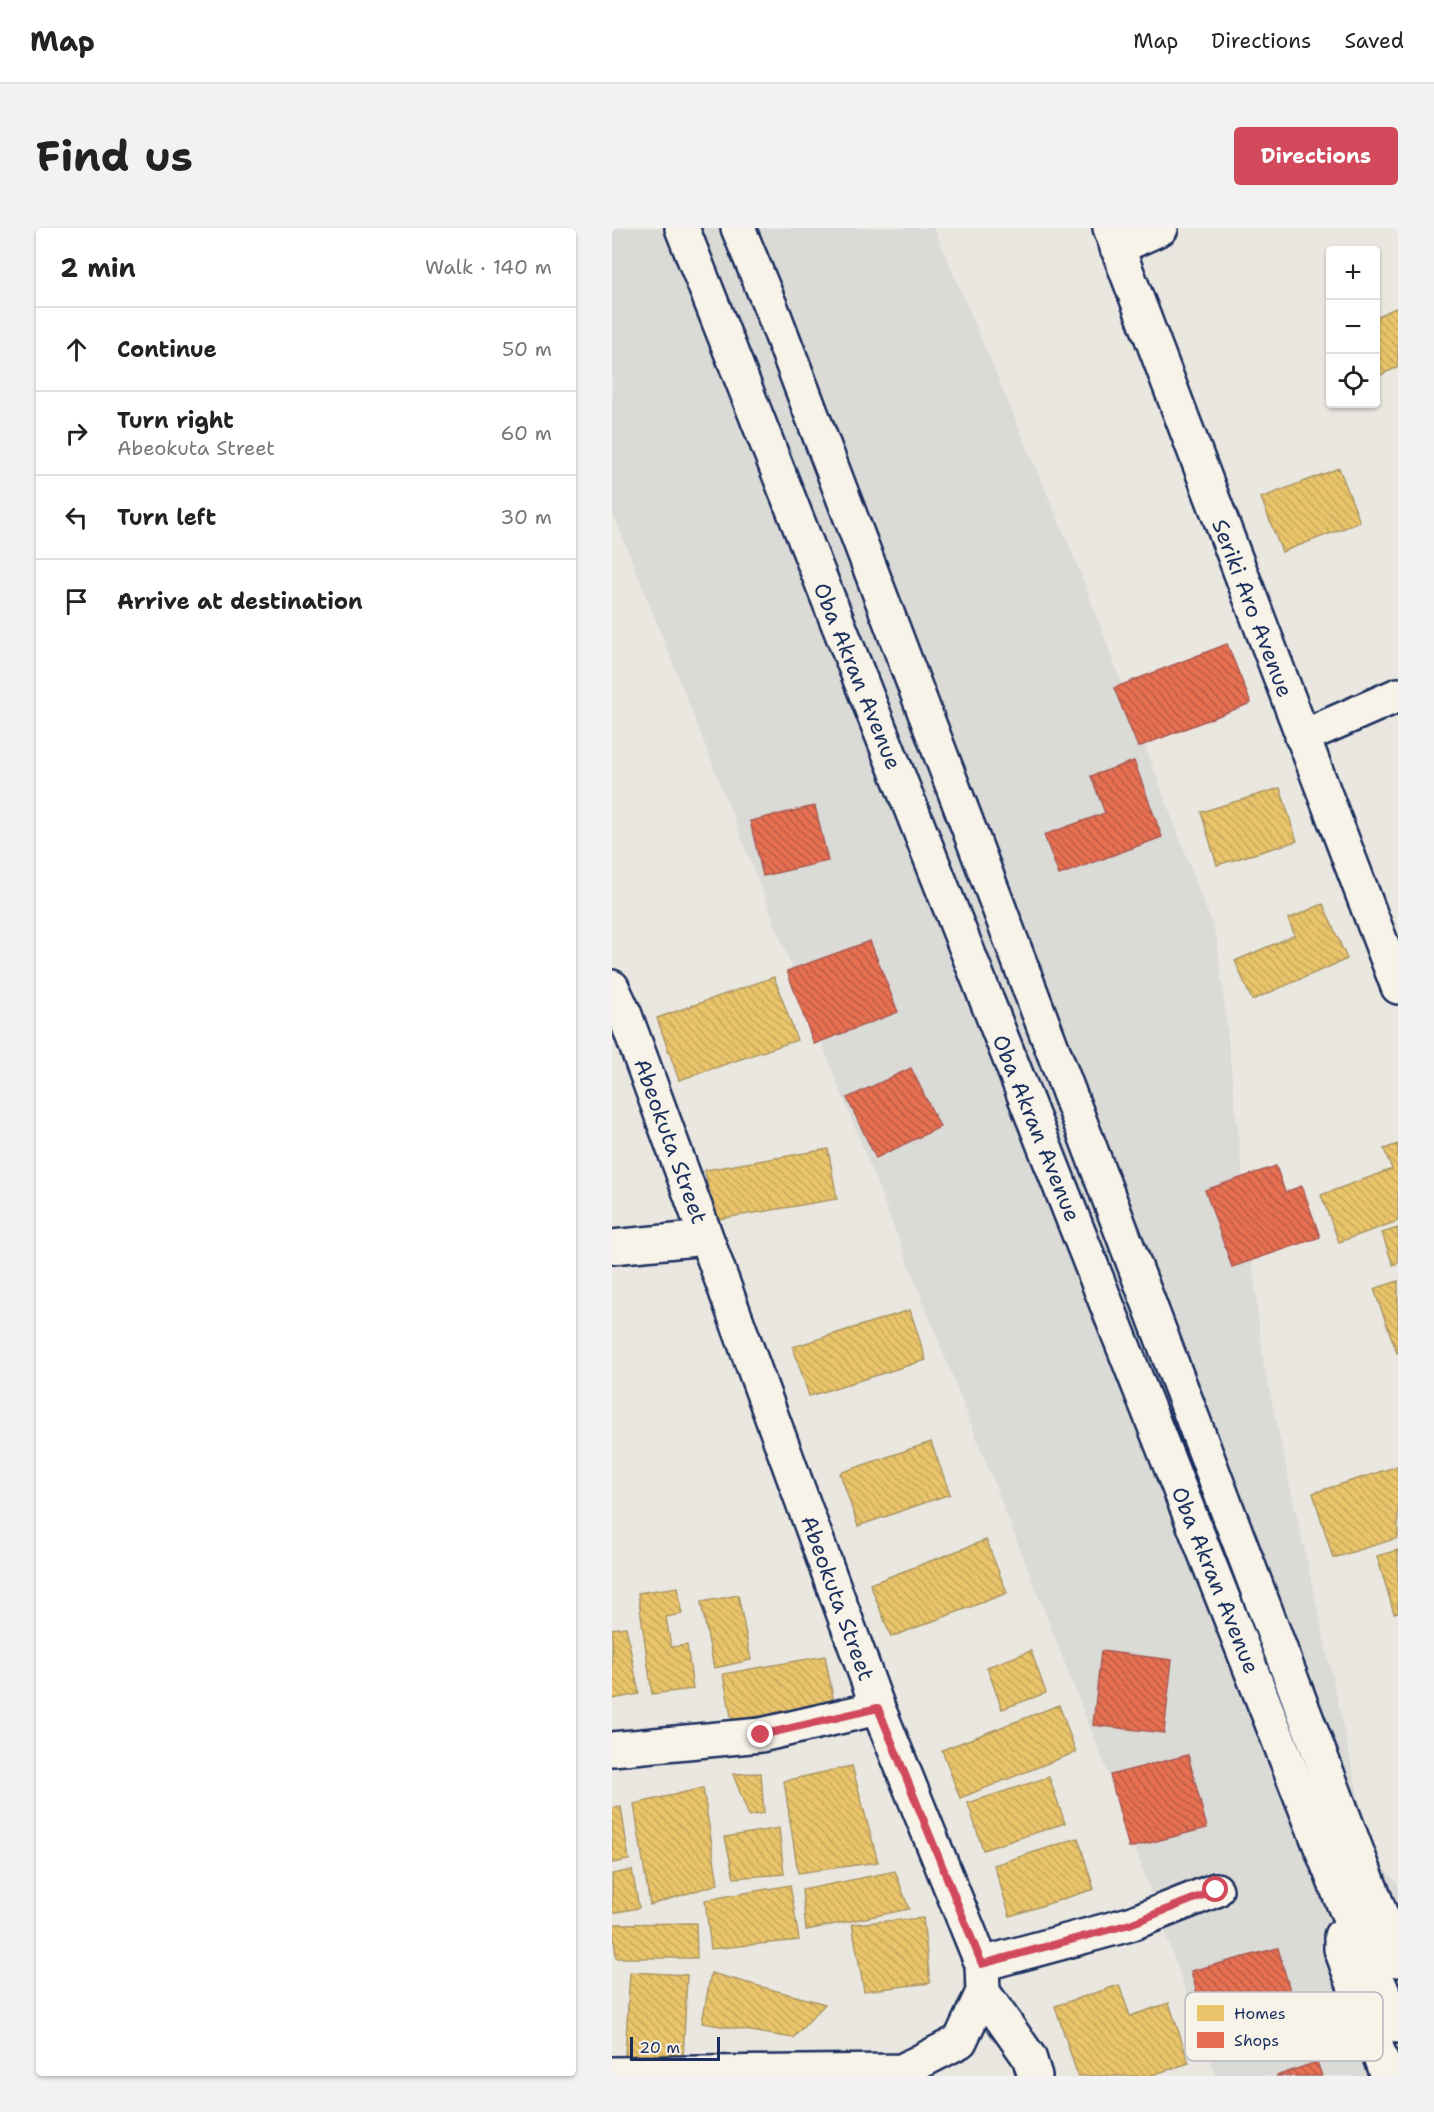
<!DOCTYPE html>
<html lang="en">
<head>
<meta charset="utf-8">
<style>
  body { margin:0; font-family:"Shantell Sans",sans-serif; background:#f2f2f2; color:#222 }
  .controls { position:absolute; right:18px; top:18px; display:grid; overflow:hidden; border-radius:6px; box-shadow:0 2px 4px #0004 }
  .controls button { width:54px; height:54px; display:grid; place-items:center; padding:0; border:0; border-bottom:2px solid #e0e0e0; background:#fff; color:#222; font:30px sans-serif }
  .scale { position:absolute; left:18px; bottom:15px; width:90px; box-sizing:border-box; padding-left:6px; border:3px solid #1b2f5e; border-top:0; font-size:16px; line-height:21px; white-space:nowrap; color:#1b2f5e; -webkit-text-stroke:4px #f7f3e8; paint-order:stroke }
  .stop { position:absolute; width:18px; height:18px; margin:-14px; border:4px solid #d1495b; border-radius:50%; background:#fff }
  .stop.end { background:#d1495b; border-color:#fff; box-shadow:0 2px 6px #0008 }
  .list { margin:0; padding:0; list-style:none }
  h2 { display:flex; justify-content:space-between; align-items:center; height:78px; margin:0; padding:0 24px; font-size:26px }
  h2 small { font-size:20px; font-weight:400; color:#767676 }
  .list li { display:grid; grid-template-columns:39px 1fr auto; gap:18px; align-items:center; box-sizing:border-box; height:84px; padding:0 24px; border-top:2px solid #e0e0e0 }
  .list b { display:block; font-size:22px; white-space:nowrap }
  .list p { margin:0; font-size:20px; white-space:nowrap; color:#767676 }
  .list em { font-size:20px; font-style:normal; color:#767676 }
  .icon { flex:none; width:33px; height:33px; fill:none; stroke:currentColor; stroke-width:2; stroke-linecap:round; stroke-linejoin:round }
  .map { position:relative; flex:none; width:786px; height:1848px; overflow:hidden; border-radius:6px }
  header { display:flex; align-items:center; gap:36px; box-sizing:border-box; height:84px; padding:0 30px; background:#fff; border-bottom:2px solid #e0e0e0 }
  header strong { font-size:28px }
  nav { display:flex; gap:33px; margin-inline-start:auto; font-size:21px }
  .intro { display:flex; align-items:center; justify-content:space-between; box-sizing:border-box; height:144px; padding:0 36px }
  h1 { margin:0; font-size:42px }
  .button { padding:15px 27px; border-radius:6px; background:#d1495b; color:#fff; font-size:21px; font-weight:700 }
  main { display:flex; gap:36px; padding:0 36px }
  aside { flex:1; background:#fff; border-radius:6px; box-shadow:0 2px 4px #0004 }
  .map>svg:first-child { display:block }
  .built { fill:#dadad6 }
  .homes { fill:url(#homes-back-hatch); stroke:#ab9766; stroke-width:1.5 }
  .shops { fill:url(#shops-back-hatch); stroke:#aa5c55; stroke-width:1.5 }
  .lines { fill:none; stroke-linecap:round; stroke-linejoin:round }
  .minor-casing { stroke:#1b2f5e; stroke-width:38 }
  .major-casing { stroke:#1b2f5e; stroke-width:38 }
  .minor { stroke:#f7f3e8; stroke-width:33 }
  .major { stroke:#f7f3e8; stroke-width:33 }
  .route { stroke:#d1495b; stroke-width:8 }
  .labels { text-anchor:middle; stroke-width:6; stroke-linejoin:round; paint-order:stroke }
  .street-label { font-size:22px; fill:#1b2f5e; stroke:#f7f3e8 }
  .key { fill:#f7f3e8; stroke:#b5b8bf; stroke-width:1.5 }
  .key-label { font-size:16px; fill:#1b2f5e }
</style>
</head>
<body>
<header>
<strong>Map</strong>
<nav><a>Map</a><a>Directions</a><a>Saved</a></nav>
</header>
<div class="intro"><h1>Find us</h1><a class="button">Directions</a></div>
<main>
<aside>
<h2>2 min<small>Walk · 140 m</small></h2>
<ul class="list">
<li><svg class="icon" aria-label="ahead" viewBox="0 0 24 24"><path d="M12 20V5M6 11l6-6 6 6"/></svg><div><b>Continue</b></div><em>50 m</em></li>
<li><svg class="icon" aria-label="right" viewBox="0 0 24 24"><path d="M7 20v-9h11M14 6l5 5-5 5"/></svg><div><b>Turn right</b><p>Abeokuta Street</p></div><em>60 m</em></li>
<li><svg class="icon" aria-label="left" viewBox="0 0 24 24"><path d="M17 20v-9H6M10 6l-5 5 5 5"/></svg><div><b>Turn left</b></div><em>30 m</em></li>
<li><svg class="icon" aria-label="arrive" viewBox="0 0 24 24"><path d="M6 21V4h12l-3 4 3 4H6"/></svg><div><b>Arrive at destination</b></div></li>
</ul>
</aside>
<div class="map">
<svg width="786" height="1848" viewBox="0 0 786 1848">
  <defs>
    <pattern id="homes-back-hatch" width="6" height="6" patternUnits="userSpaceOnUse" patternTransform="scale(1.5)"><rect width="6" height="6" fill="#e9c46a"/><path d="M-1 5l2 2M0 0l6 6M5-1l2 2" fill="none" stroke="#c7a95e"/></pattern>
    <pattern id="shops-back-hatch" width="6" height="6" patternUnits="userSpaceOnUse" patternTransform="scale(1.5)"><rect width="6" height="6" fill="#e76f51"/><path d="M-1 5l2 2M0 0l6 6M5-1l2 2" fill="none" stroke="#ba5c46"/></pattern>
  </defs>
  <rect width="100%" height="100%" fill="#eae7e0"/>
  <filter id="ink" filterUnits="userSpaceOnUse"><feTurbulence type="fractalNoise" baseFrequency=".0167" numOctaves="2"/><feDisplacementMap in="SourceGraphic" scale="12" xChannelSelector="R" yChannelSelector="G"/><feConvolveMatrix kernelMatrix="1 2 1 2 8 2 1 2 1" color-interpolation-filters="sRGB"/></filter>
  <g filter="url(#ink)">
    <path class="built" d="M0,0H322L467,341L605,710L651,1134L759,1625L786,1657V1848H604L501,1558L53,415L0,283Z"/>
    <path class="homes" d="M786,79V139L764,149V89Z
      M727,240L748,294L670,324L649,270Z
      M668,560L685,613L605,637L589,584Z
      M711,676L735,731L640,772L623,733L683,707L676,691Z
      M162,749L185,812L67,852L45,790Z
      M786,916V993L727,1014L709,967L780,941L772,921Z
      M216,921L225,971L101,992L93,942Z
      M786,1000V1035L781,1037L770,1005Z
      M786,1053V1125H785L762,1061Z
      M298,1082L314,1132L197,1168L181,1119Z
      M319,1214L338,1266L246,1298L228,1245Z
      M786,1238V1310L721,1330L701,1265Z
      M374,1312L395,1365L279,1409L258,1356Z
      M786,1322V1384L782,1385L765,1328Z
      M66,1359L70,1386L54,1389L59,1419L75,1417L81,1461L40,1466L26,1365Z
      M126,1367L139,1432L102,1440L89,1374Z
      M14,1399L27,1466L0,1471V1401Z
      M419,1423L434,1465L390,1481L375,1439Z
      M213,1428L222,1475L120,1493L111,1446Z
      M447,1477L464,1524L348,1570L330,1522Z
      M240,1538L266,1634L186,1645L172,1553Z
      M149,1545L152,1585L137,1588L121,1546Z
      M437,1549L453,1595L371,1622L356,1575Z
      M91,1560L106,1656L38,1677L22,1576Z
      M9,1579L17,1632L0,1635V1580Z
      M167,1600L172,1646L122,1650L113,1609Z
      M466,1610L482,1661L398,1688L382,1637Z
      M20,1642L27,1680L0,1685V1646Z
      M283,1643L297,1681L194,1702L190,1662Z
      M178,1657L187,1712L99,1721L93,1672Z
      M311,1690L318,1755L252,1763L240,1696Z
      M84,1695L85,1730H4L1,1696Z
      M18,1744L75,1747L71,1831L13,1828Z
      M99,1745L213,1776L181,1810L90,1795Z
      M507,1757L518,1788L557,1775L577,1835L537,1848H466L443,1778Z"/>
    <path class="shops" d="M615,416L639,475L526,519L502,460Z
      M522,533L550,609L447,647L432,607L493,585L479,548Z
      M203,578L216,633L151,648L138,593Z
      M258,713L286,784L202,816L175,743Z
      M299,840L328,899L264,930L235,870Z
      M664,938L673,964L690,958L708,1009L620,1039L593,962Z
      M489,1423L560,1432L552,1505L481,1497Z
      M576,1527L595,1600L517,1620L498,1547Z
      M666,1720L685,1788L598,1812L579,1743Z
      M705,1834L710,1848H664Z"/>
    <g class="lines">
      <defs>
        <path id="minor" d="M498,0L786,759
          M505,20L549,0
          M690,509L786,467
          M0,759L13,787L266,1480L370,1736L371,1764L348,1813L290,1843L0,1846
          M0,1019L94,1010
          M0,1521L149,1507L266,1480
          M370,1736L518,1696L604,1662
          M371,1764L417,1829L423,1848"/>
        <path id="major" d="M70,0L729,1670L786,1798
          M126,0L162,87L786,1732
          M729,1708V1721L775,1848"/>
      </defs>
      <use href="#minor" class="minor-casing"/>
      <use href="#major" class="major-casing"/>
      <use href="#minor" class="minor"/>
      <use href="#major" class="major"/>
    </g>
  </g>
  <g class="lines" filter="url(#ink)">
    <path class="route" d="M149,1507L266,1480L370,1736L518,1696L604,1662"/>
  </g>
  <g class="labels">
    <g class="street-label">
      <text transform="translate(641 380) rotate(69)" y="8">Seriki Aro Avenue</text>
      <text transform="translate(246 448) rotate(68)" y="8">Oba Akran Avenue</text>
      <text transform="translate(425 900) rotate(68)" y="8">Oba Akran Avenue</text>
      <text transform="translate(59 913) rotate(70)" y="8">Abeokuta Street</text>
      <text transform="translate(604 1352) rotate(68)" y="8">Oba Akran Avenue</text>
      <text transform="translate(226 1370) rotate(70)" y="8">Abeokuta Street</text>
    </g>
  </g>
  <rect x="573" y="1764" width="198" height="69" rx="9" class="key"/>
  <rect x="585" y="1777" width="27" height="16" fill="#e9c46a"/>
  <rect x="585" y="1804" width="27" height="16" fill="#e76f51"/>
  <g class="key-label">
    <text x="622" y="1791">Homes</text>
    <text x="622" y="1818">Shops</text>
  </g>
</svg>
<div class="controls">
<button>+</button>
<button>−</button>
<button><svg class="icon" aria-label="locate" viewBox="0 0 24 24"><circle cx="12" cy="12" r="6"/><path d="M12 2v4M12 18v4M2 12h4M18 12h4"/></svg></button>
</div>
<div class="scale">20 m</div>
<div class="stop" style="left:604px;top:1662px"></div>
<div class="stop end" style="left:149px;top:1507px"></div>
</div>
</main>
</body>
</html>
